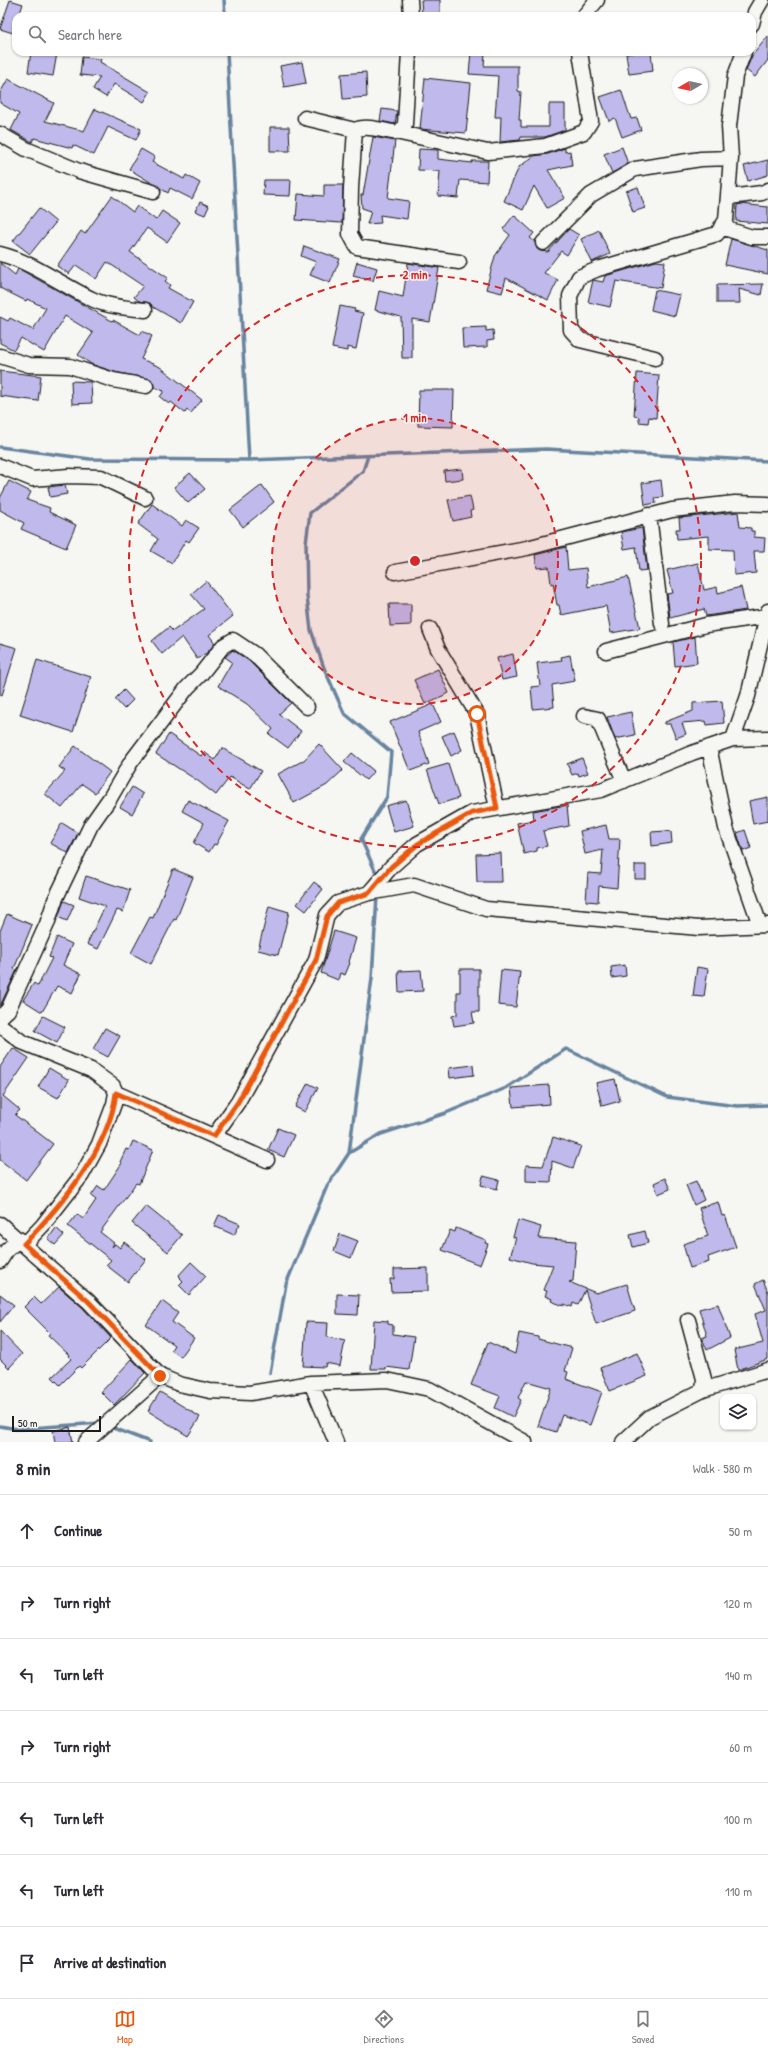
<!DOCTYPE html>
<html lang="en">
<head>
<meta charset="utf-8">
<style>
  body { margin:0; font-family:"Patrick Hand",sans-serif; background:#f7f7f7; color:#2b2b33 }
  .controls { position:absolute; right:12px; bottom:12px; display:grid; overflow:hidden; border-radius:8px; box-shadow:0 1px 3px #0004 }
  .controls button { width:36px; height:36px; display:grid; place-items:center; padding:0; border:0; border-bottom:1px solid #e1e1e2; background:#fff; color:#2b2b33; font:20px sans-serif }
  .compass { position:absolute; left:672px; top:68px; width:36px; height:36px; border-radius:50%; background:#fff; box-shadow:0 1px 3px #0004; rotate:261deg }
  .scale { position:absolute; left:12px; bottom:10px; width:89px; box-sizing:border-box; padding-left:4px; border:2px solid #1c1c1c; border-top:0; font-size:11px; line-height:14px; white-space:nowrap; color:#1c1c1c; -webkit-text-stroke:3px #f6f6f2; paint-order:stroke }
  .stop { position:absolute; width:12px; height:12px; margin:-9px; border:3px solid #ea580c; border-radius:50%; background:#fff }
  .stop.end { background:#ea580c; border-color:#fff; box-shadow:0 1px 4px #0008 }
  .list { margin:0; padding:0; list-style:none }
  h2 { display:flex; justify-content:space-between; align-items:center; height:52px; margin:0; padding:0 16px; font-size:17px }
  h2 small { font-size:13px; font-weight:400; color:#7c7c81 }
  .list li { display:grid; grid-template-columns:26px 1fr auto; gap:12px; align-items:center; box-sizing:border-box; height:72px; padding:0 16px; border-top:1px solid #e1e1e2 }
  .list b { display:block; font-size:15px; white-space:nowrap }
  .list em { font-size:13px; font-style:normal; color:#7c7c81 }
  .icon { flex:none; width:22px; height:22px; fill:none; stroke:currentColor; stroke-width:2; stroke-linecap:round; stroke-linejoin:round }
  .map { position:relative; flex:none; width:768px; height:1442px; overflow:hidden }
  .search { position:absolute; background:#fff; box-shadow:0 1px 3px #0004; left:12px; right:12px; top:12px; height:44px; display:flex; align-items:center; gap:10px; box-sizing:border-box; padding:0 14px; border-radius:12px; color:#7c7c81; font-size:15px }
  .sheet { height:556px; background:#fff }
  nav { display:flex; justify-content:space-around; align-items:center; box-sizing:border-box; height:56px; border-top:1px solid #e1e1e2; background:#fff; font-size:11px; color:#7c7c81 }
  nav a { display:grid; justify-items:center; gap:2px }
  nav .on { color:#ea580c }
  .map>svg:first-child { display:block }
  .lines { fill:none; stroke-linecap:round; stroke-linejoin:round }
  .stream { stroke:#68849f; stroke-width:3.5 }
  .building { fill:#c0baec; stroke:#1c1c1c }
  .minor-casing { stroke:#1c1c1c; stroke-width:17 }
  .minor { stroke:#f6f6f2; stroke-width:14 }
  .route { stroke:#ea580c; stroke-width:5 }
  .ring { fill:none; stroke:#d62828; stroke-width:2; stroke-dasharray:7 5 }
  .centre { fill:#d62828; stroke:#f6f6f2; stroke-width:2 }
  .ring-label { font-size:12px; text-anchor:middle; font-weight:bold; fill:#d62828; stroke:#f6f6f2; stroke-width:3; stroke-linejoin:round; paint-order:stroke }
</style>
</head>
<body>
<div class="map">
<svg width="768" height="1442" viewBox="0 0 768 1442">
  <rect width="100%" height="100%" fill="#f6f6f2"/>
  <filter id="ink" filterUnits="userSpaceOnUse"><feTurbulence type="fractalNoise" baseFrequency=".025" numOctaves="2"/><feDisplacementMap in="SourceGraphic" scale="8" xChannelSelector="R" yChannelSelector="G"/><feConvolveMatrix kernelMatrix="1 2 1 2 8 2 1 2 1" color-interpolation-filters="sRGB"/></filter>
  <g filter="url(#ink)">
    <g class="lines">
      <path class="stream" d="M224,0L225,16
        M227,52L249,460
        M0,447L90,459L249,460L546,449L768,461
        M368,456L363,471L310,513L306,543L307,596L311,630L324,668L344,713L391,752L387,797L361,839L378,877
        M349,1153L381,1134L446,1113L506,1088L566,1049L667,1097L737,1106L768,1105
        M270,1373L286,1284L327,1186L349,1153L372,978L377,896
        M0,1426L17,1429L100,1423
        M108,1426L150,1442"/>
    </g>
    <path class="building" d="M10,0L23,4L19,16H16L13,33L0,29Z
      M421,0H440V13L422,15Z
      M768,36V60L755,77L746,70L752,56Z
      M31,52L57,53L53,76L28,72Z
      M471,52H485L484,66H518V91L521,92L519,120H521V127H549V104H565V130L545,137H521L520,140L500,142L501,117H495L498,76L469,74Z
      M638,52H651L653,71L629,74L626,54Z
      M82,57L101,59L100,62L150,92L144,102L114,84L106,97L93,89L100,77L80,75Z
      M302,62L306,83L284,87L280,66Z
      M366,72L367,97L343,99L341,74Z
      M425,78L471,83L466,133L420,129Z
      M8,79L54,103L45,121L84,131L95,109L141,129L136,140L108,127L94,155L73,145L72,148L34,138L32,142L11,130L19,114L0,103V93Z
      M621,90L631,119L637,118L641,130L622,137L615,118L609,121L600,97Z
      M382,109L397,111L395,124L380,121Z
      M270,127H289L290,151H270Z
      M373,137L395,141L388,198L409,201L407,219L380,215L381,223L367,224L371,211L362,208L361,195H363Z
      M622,147L628,164L612,173L604,154Z
      M565,148V152L570,151L572,165L548,170L565,198L547,208L534,186L523,210L504,201L519,167L534,156L548,154Z
      M141,149L155,157L152,162L184,179L186,175L200,183L192,199L170,188L168,193L129,169Z
      M419,149L438,150V159L472,163V161H488L487,182L460,180L458,198L438,196L440,171L418,170Z
      M768,160V175L748,181L744,166Z
      M264,180H291L290,196L263,195Z
      M324,185H343L342,223L296,220L298,194L324,196Z
      M638,187L645,208L633,212L626,191Z
      M112,196L133,212L137,206L156,220L162,211L180,223L167,242L147,228L130,252L168,278L165,281L170,285L168,288L193,302L181,323L153,307L150,303L139,301L134,297L143,286L107,262L96,279L76,265L69,274L57,266L81,231L85,234Z
      M200,202L209,206L205,215L195,211Z
      M741,204L768,207V224L736,221L737,205Z
      M39,208L56,222L30,254L13,241Z
      M514,215L534,233L530,238L535,242L537,249L540,251L548,252L569,229L579,235L567,255L561,251L544,273L558,280L548,300L506,278L502,293L486,289L495,256L510,235L503,229Z
      M599,230L610,254L592,262L581,239Z
      M731,239L768,250V274L725,265Z
      M304,246L340,259L330,283L310,275L316,262L301,256Z
      M656,261L665,262L661,288L616,281L610,307L588,302L593,280L603,282L605,276Z
      M357,262L377,268L373,281L353,276Z
      M0,263L15,275L18,269L21,270L112,321L113,320L140,335L142,331L152,336L141,359L160,367L202,400L191,413L187,410L185,413L171,402L169,404L160,397L164,391L154,387L151,379L115,372L91,364L78,355L93,333L65,316L44,352L21,338L14,350L0,343V317L8,321L10,318L33,330L46,308L27,299L26,301L0,288Z
      M408,263L439,268L430,322L412,319V358H402L401,317L375,310L379,291L403,297Z
      M763,284L761,295L739,289L740,303H717V285Z
      M655,290L680,295L675,316L651,310Z
      M340,306L355,309L354,311L363,313L356,349L347,347V351L332,348Z
      M486,327V331L493,330L494,340L487,341V347L463,348L462,328Z
      M0,371L41,376L38,401L0,396Z
      M637,373L659,375L656,418L649,417L648,423L639,422V417L634,416Z
      M71,381L91,382L92,403L72,404Z
      M419,390H454L453,427L418,426Z
      M462,469L463,479L445,481L444,471Z
      M190,473L205,489L188,503L174,487Z
      M661,480L663,497L655,498L656,503L645,505L642,483Z
      M9,481L31,492L27,500L50,508L49,512L76,525L66,548L21,529L24,523L0,510V498Z
      M65,485L67,494L50,497L48,487Z
      M262,485L274,502L243,527L230,510Z
      M470,496L473,510L470,511L471,517L453,521L448,500Z
      M152,504L182,526L186,520L199,528L189,542L186,540L172,563L151,551L158,539L138,524Z
      M738,512L740,527L751,528V531H754V537L765,538L764,551H754L756,573L734,575L733,550L709,549V536L677,539L676,529H680L679,518Z
      M642,528L647,570L639,571L636,547L624,549L621,532Z
      M566,547L568,570L586,568L588,587L628,577L640,628L611,633L606,606L561,615L559,605H557L553,583L551,584L549,567L537,568L535,555Z
      M698,563L704,590L717,587L718,593L741,587L746,610L706,616L704,609L670,618L667,594L673,593L667,570Z
      M206,581L233,616L209,635L215,643L208,652L197,659L182,637L162,654L152,641L169,627L173,631L204,609L191,594Z
      M389,604H411V625L390,626Z
      M695,637L697,663L675,666L673,642Z
      M0,643L17,648L2,695L0,694Z
      M233,650L249,661L291,703L279,714L301,731L288,748L269,734L273,729L247,704L218,686L232,662L225,657Z
      M513,654L517,677L502,680L497,658Z
      M570,655L575,681L552,685L554,707L533,709L531,687L540,686L537,663L562,660L561,657Z
      M37,660L91,677L73,732L20,715Z
      M438,669L449,693L425,704L414,680Z
      M124,690L133,700L124,709L115,699Z
      M722,701L724,723L707,725L706,721L682,723L686,734L676,738L670,724H665V722L693,711V703Z
      M433,704L441,722L418,732L429,764L410,771L390,722Z
      M631,712L635,735L615,739L607,717Z
      M454,731L462,750L451,756L442,736Z
      M169,734L201,756L204,752L215,760L222,748L261,771L250,789L230,777L216,795L198,781L156,754Z
      M319,744L343,770L327,785L294,803L278,774L304,760Z
      M75,746L110,772L95,793L82,784L62,808L45,794L65,771L59,767Z
      M352,753L374,771L366,780L344,762Z
      M582,758L588,773L579,776L578,773L572,775L567,764Z
      M448,764L459,798L439,804L427,770Z
      M132,787L143,794L132,814L120,807Z
      M768,797V821L753,824L749,801Z
      M188,800L229,821L216,845L214,844L209,852L194,843L204,823L182,811Z
      M406,800L414,826L394,832L386,806Z
      M567,805L569,826L543,831L547,846L537,848V851L524,854L517,823L534,820L533,811Z
      M62,823L78,833L68,853L50,843Z
      M606,825L609,839H620L617,888L599,886L598,902L586,901L588,873L601,874L603,850L585,854L580,831Z
      M745,830L751,848L743,851L737,833Z
      M666,831L671,832L672,843L652,846L651,832Z
      M501,853L502,882H477L476,854Z
      M635,865H646V879H635Z
      M173,869L193,877L176,920L174,919L151,964L131,953L150,917L153,918Z
      M86,876L130,890L123,912L117,910L98,949L87,944L105,906L79,897Z
      M314,882L323,889L306,911L297,904Z
      M64,901L74,905L67,921L58,917Z
      M269,906L289,912L278,955L258,950Z
      M7,914L32,925L14,969L17,970L0,1006V931Z
      M334,931L356,938L349,962L350,963L345,975L340,973L338,980L321,973Z
      M57,937L72,944L63,965L81,974L72,993L57,986L42,1012L23,1000L34,983L38,986L52,958L49,957Z
      M625,965L626,976L612,978L611,967Z
      M697,967L708,969L704,997L693,996Z
      M460,969H479V1012H472L474,1023L454,1026L452,1016L457,1015V992H460Z
      M421,970L423,991L399,992L398,971Z
      M501,970L520,972L516,1007L498,1005Z
      M43,1016L65,1027L57,1043L35,1031Z
      M105,1028L120,1036L108,1057L93,1049Z
      M13,1048L29,1058L3,1096L20,1110L15,1115L53,1144L26,1180L0,1160V1067Z
      M473,1065L474,1075L450,1078L449,1068Z
      M49,1068L69,1080L58,1098L38,1087Z
      M615,1079L620,1101L602,1106L596,1083Z
      M308,1083L318,1088L305,1112L295,1107Z
      M549,1085L550,1104L513,1107L511,1088Z
      M278,1128L294,1135L284,1157L268,1150Z
      M553,1137L581,1146L573,1168L552,1161L551,1182L526,1181V1165L543,1166Z
      M133,1141L153,1150L139,1184L136,1183L100,1232L114,1243L112,1247L115,1244L120,1248L124,1242L146,1259L128,1282L106,1265L111,1260L68,1226L77,1214L83,1219L96,1200L91,1196L98,1186L104,1190L122,1163L120,1162L126,1149L129,1150Z
      M483,1176L499,1180L497,1189L481,1185Z
      M665,1178L670,1189L658,1194L654,1183Z
      M696,1181L704,1200L694,1205L686,1185Z
      M718,1202L722,1216L725,1215L736,1247L708,1257L709,1262L690,1268L683,1244L708,1236L699,1208Z
      M146,1206L182,1235L168,1252L132,1223Z
      M219,1215L240,1224L234,1235L214,1226Z
      M518,1220L541,1227L538,1238L576,1241L573,1281L569,1282L596,1293L627,1284L635,1311L596,1324L585,1290L578,1305L573,1303L572,1307L564,1304V1306L551,1301L552,1299L545,1296L547,1291L543,1290L553,1265L532,1263L510,1257L516,1238L513,1237Z
      M56,1228L64,1235L55,1245L48,1239Z
      M456,1228L486,1240L485,1243L488,1244L480,1265L442,1250L450,1230L455,1232Z
      M645,1231L648,1243L633,1247L630,1235Z
      M340,1234L358,1241L351,1258L334,1251Z
      M191,1262L206,1276L189,1295L179,1285L183,1281L178,1276Z
      M428,1268V1291L391,1292L390,1279H394V1269Z
      M763,1280L768,1292V1359L738,1370L734,1350L763,1343L755,1314L766,1310L755,1284Z
      M59,1287L82,1307L111,1338L81,1368L79,1366L60,1385L52,1377L71,1359L68,1356L69,1355L48,1335L50,1333L24,1307L34,1297L41,1304Z
      M0,1294L14,1305L0,1322Z
      M337,1294L359,1295L358,1315L337,1314Z
      M162,1301L178,1313L172,1322L194,1338L181,1357L171,1350L174,1345L146,1325Z
      M718,1304L730,1338L707,1350L702,1338L707,1336L699,1309Z
      M374,1320L388,1321V1324L393,1325V1334L414,1337L409,1370L386,1367V1369H371Z
      M306,1322L328,1323L327,1337L345,1341L340,1366L326,1363L325,1367L303,1366Z
      M0,1331L22,1354L9,1368L0,1359Z
      M519,1333L538,1337V1339L572,1348L565,1371L568,1372L566,1379L602,1392L590,1425L562,1415L556,1432L538,1426L551,1388L526,1381L518,1398L521,1400L513,1417L495,1408L500,1396L471,1385L488,1342L515,1354Z
      M637,1353L647,1376L610,1391L600,1368Z
      M132,1359L145,1373L114,1405L101,1392Z
      M160,1392L200,1417L188,1436L148,1411Z
      M70,1427L73,1442H55L53,1431Z"/>
    <g class="lines">
      <defs>
        <path id="minor" d="M410,0L411,16
          M584,16L597,0
          M752,24L755,12L762,0
          M409,52L405,124L400,133C386,132 368,124 355,130L351,188L350,234L357,247L459,262
          M305,118L355,130
          M400,133L488,152L545,146L584,132L591,121L580,52
          M0,134L26,149L79,171L153,192
          M729,197L762,193L768,190
          M721,227L752,237H768
          M543,243L591,195L635,169L701,159L731,158
          M0,254C33,262 63,286 94,300C110,307 128,308 145,310
          M0,356L29,365L70,366L113,380L146,386
          M655,358L580,340L571,330L570,296L579,277L598,269L717,234L726,220L731,158L729,126L735,76L744,52
          M0,466L32,479L69,476L101,477L145,498
          M649,515L662,624
          M395,572L527,548L672,510L735,503L768,504
          M430,629L438,649L477,714L497,808
          M606,651L706,625L767,616
          M584,716L598,719L624,781
          M733,739L748,696L768,611
          M709,747L726,828L760,925
          M369,893L391,867L417,844L472,813L601,790L692,753L733,739L768,738
          M0,1017L8,1010L47,924L55,900L91,825L110,798L131,762L187,688L201,674L223,646L233,640L254,654L307,707
          M0,1025L22,1042L91,1070L113,1086L116,1093L114,1104L99,1144L82,1175L43,1225L25,1244
          M116,1093L267,1160
          M214,1136L238,1102L316,960L327,915L338,903L369,893L414,885L486,909L699,928L768,925
          M0,1224L88,1301L160,1376L179,1384L210,1391L250,1393L311,1383L387,1380L429,1389L525,1442
          M0,1261L7,1250L19,1239
          M311,1383L336,1442
          M703,1390L768,1370
          M86,1442L160,1376
          M623,1442L650,1417L703,1390L704,1379L688,1320"/>
      </defs>
      <use href="#minor" class="minor-casing"/>
      <use href="#minor" class="minor"/>
    </g>
  </g>
  <g class="lines" filter="url(#ink)">
    <path class="route" d="M160,1376L88,1301L24,1244C62,1204 109,1149 116,1093L214,1136L238,1102L316,960L327,916L338,903L369,893L391,867L418,844L472,813L497,808L477,714"/>
  </g>
  <circle cx="415" cy="561" r="143" fill="#d62828" fill-opacity=".12"/>
  <g class="ring">
    <circle cx="415" cy="561" r="143"/>
    <circle cx="415" cy="561" r="286"/>
  </g>
  <circle cx="415" cy="561" r="6" class="centre"/>
  <g class="ring-label">
    <text x="415" y="279">2 min</text>
    <text x="415" y="422">1 min</text>
  </g>
</svg>
<div class="controls">
<button><svg class="icon" aria-label="layers" viewBox="0 0 24 24"><path d="M12 4l9 5-9 5-9-5zM3 14l9 5 9-5"/></svg></button>
</div>
<svg class="compass" viewBox="-18 -18 36 36"><path d="M0-13l5 13h-10z" fill="#e53935"/><path d="M0 13l5-13h-10z" fill="#7c7c81"/></svg>
<div class="scale">50 m</div>
<div class="stop" style="left:477px;top:714px"></div>
<div class="stop end" style="left:160px;top:1376px"></div>
<div class="search"><svg class="icon" aria-label="search" viewBox="0 0 24 24"><circle cx="10" cy="10" r="6"/><path d="M15 15l6 6"/></svg>Search here</div>
</div>
<section class="sheet">
<h2>8 min<small>Walk · 580 m</small></h2>
<ul class="list">
<li><svg class="icon" aria-label="ahead" viewBox="0 0 24 24"><path d="M12 20V5M6 11l6-6 6 6"/></svg><div><b>Continue</b></div><em>50 m</em></li>
<li><svg class="icon" aria-label="right" viewBox="0 0 24 24"><path d="M7 20v-9h11M14 6l5 5-5 5"/></svg><div><b>Turn right</b></div><em>120 m</em></li>
<li><svg class="icon" aria-label="left" viewBox="0 0 24 24"><path d="M17 20v-9H6M10 6l-5 5 5 5"/></svg><div><b>Turn left</b></div><em>140 m</em></li>
<li><svg class="icon" aria-label="right" viewBox="0 0 24 24"><path d="M7 20v-9h11M14 6l5 5-5 5"/></svg><div><b>Turn right</b></div><em>60 m</em></li>
<li><svg class="icon" aria-label="left" viewBox="0 0 24 24"><path d="M17 20v-9H6M10 6l-5 5 5 5"/></svg><div><b>Turn left</b></div><em>100 m</em></li>
<li><svg class="icon" aria-label="left" viewBox="0 0 24 24"><path d="M17 20v-9H6M10 6l-5 5 5 5"/></svg><div><b>Turn left</b></div><em>110 m</em></li>
<li><svg class="icon" aria-label="arrive" viewBox="0 0 24 24"><path d="M6 21V4h12l-3 4 3 4H6"/></svg><div><b>Arrive at destination</b></div></li>
</ul>
</section>
<nav>
<a class="on"><svg class="icon" aria-label="map" viewBox="0 0 24 24"><path d="M3 6l6-2 6 2 6-2v14l-6 2-6-2-6 2zM9 4v14M15 6v14"/></svg>Map</a>
<a><svg class="icon" aria-label="directions" viewBox="0 0 24 24"><path d="M12 3l9 9-9 9-9-9zM9 14v-3h6M13 9l2 2-2 2"/></svg>Directions</a>
<a><svg class="icon" aria-label="saved" viewBox="0 0 24 24"><path d="M7 4h10v16l-5-4-5 4z"/></svg>Saved</a>
</nav>
</body>
</html>
